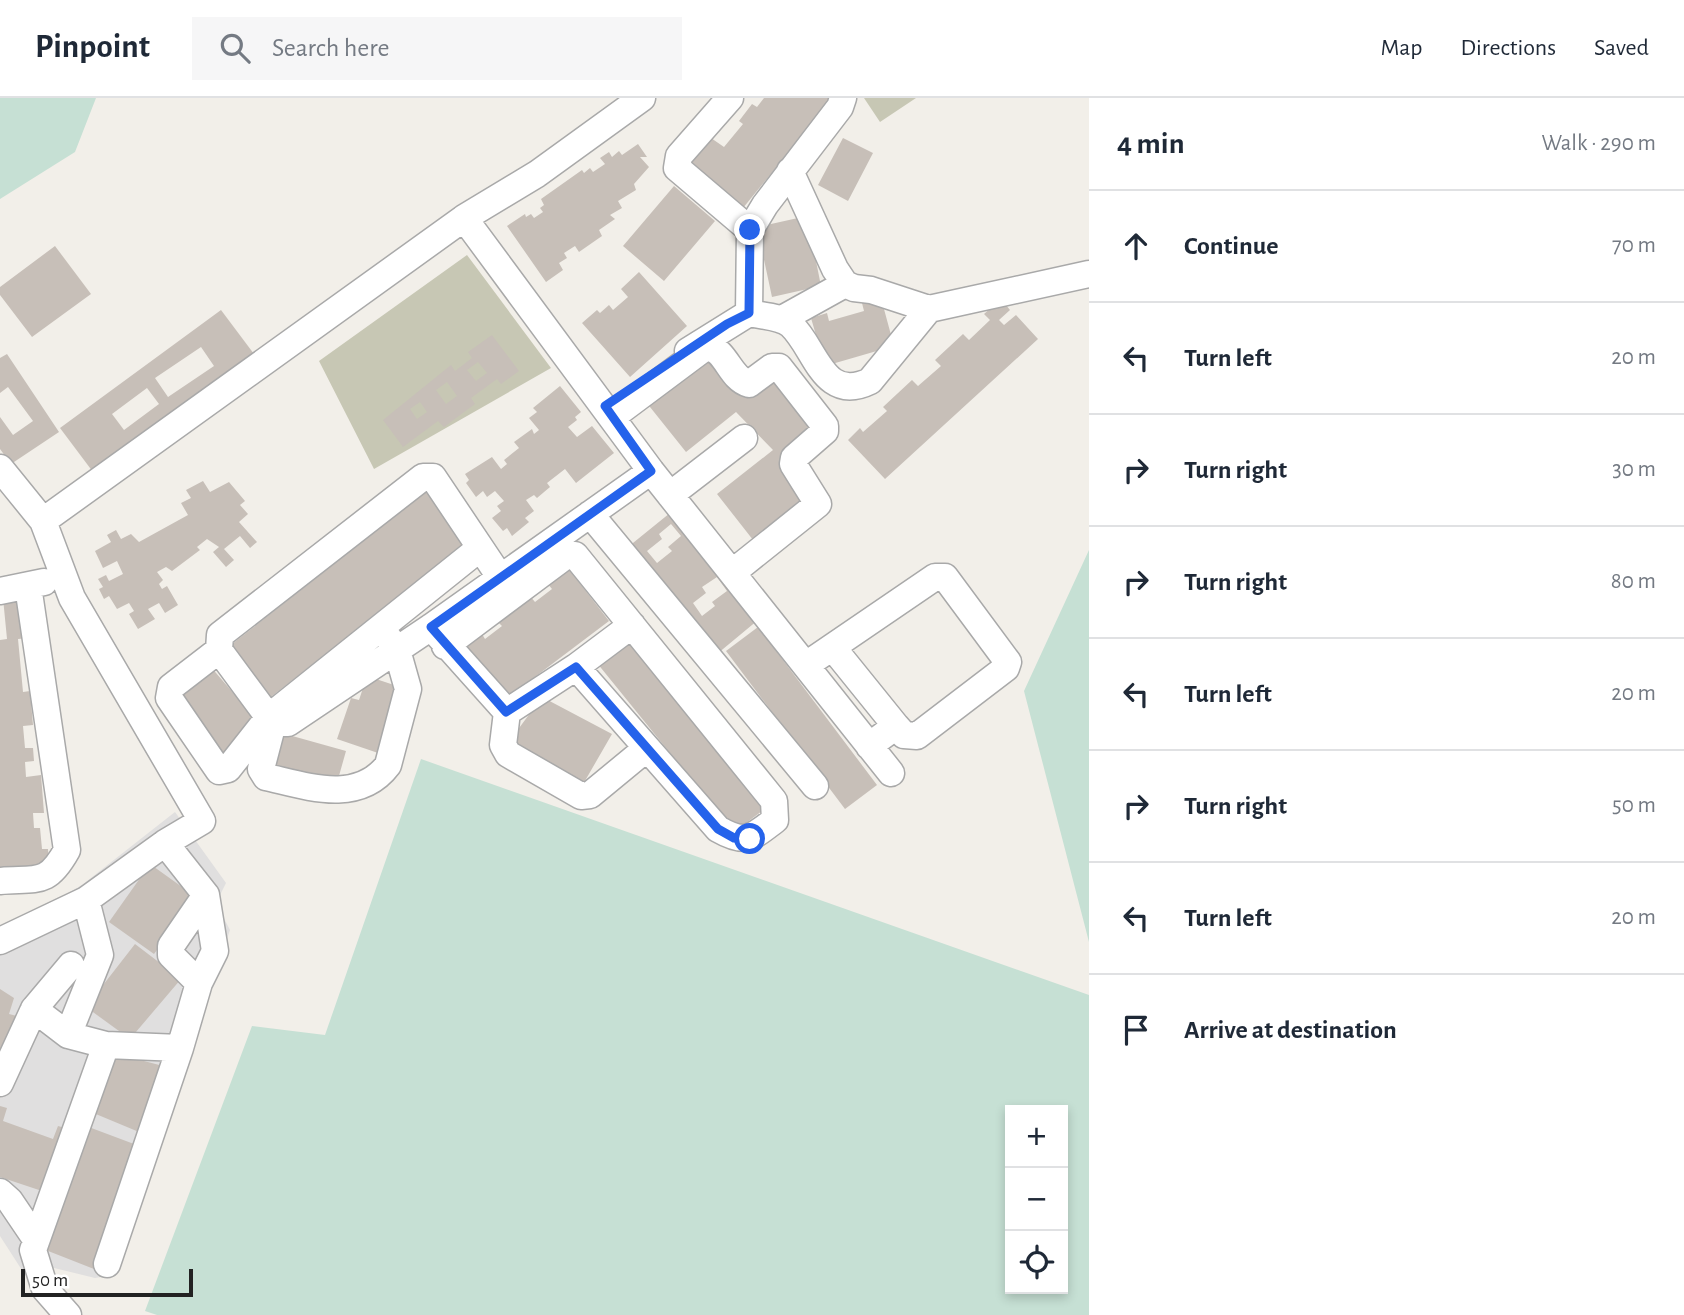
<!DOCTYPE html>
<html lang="en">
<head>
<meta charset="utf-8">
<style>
  body { margin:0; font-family:"Alegreya Sans",sans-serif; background:#f6f6f7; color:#1f2937 }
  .controls { position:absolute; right:21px; bottom:21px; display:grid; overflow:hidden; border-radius:0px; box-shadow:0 4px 10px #0003 }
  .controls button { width:63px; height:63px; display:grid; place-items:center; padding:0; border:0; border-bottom:2px solid #e0e1e3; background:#fff; color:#1f2937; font:35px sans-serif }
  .scale { position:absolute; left:21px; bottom:18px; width:172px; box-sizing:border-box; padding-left:7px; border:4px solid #222; border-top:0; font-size:19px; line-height:24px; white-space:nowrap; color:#222; -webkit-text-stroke:5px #fff; paint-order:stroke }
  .stop { position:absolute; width:21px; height:21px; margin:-16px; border:5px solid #2563eb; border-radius:50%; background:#fff }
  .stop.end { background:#2563eb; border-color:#fff; box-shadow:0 2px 7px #0008 }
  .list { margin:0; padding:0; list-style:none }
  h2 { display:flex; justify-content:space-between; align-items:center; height:91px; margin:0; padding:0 28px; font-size:30px }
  h2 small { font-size:23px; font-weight:400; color:#747a83 }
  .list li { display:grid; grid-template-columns:46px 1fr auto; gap:21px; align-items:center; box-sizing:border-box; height:112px; padding:0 28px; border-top:2px solid #e0e1e3 }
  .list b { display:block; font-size:26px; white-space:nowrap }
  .list em { font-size:23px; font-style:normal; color:#747a83 }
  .icon { flex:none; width:38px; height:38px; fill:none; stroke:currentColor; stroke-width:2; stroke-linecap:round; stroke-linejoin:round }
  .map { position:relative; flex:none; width:1089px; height:1217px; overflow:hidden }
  header { display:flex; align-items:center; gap:42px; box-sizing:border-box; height:98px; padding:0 35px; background:#fff; border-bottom:2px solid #e0e1e3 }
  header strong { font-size:33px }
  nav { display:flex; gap:38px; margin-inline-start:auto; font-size:24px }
  .search { width:490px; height:63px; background:#f6f6f7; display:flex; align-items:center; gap:18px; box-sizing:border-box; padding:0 24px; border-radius:0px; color:#747a83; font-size:26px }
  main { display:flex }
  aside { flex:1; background:#fff }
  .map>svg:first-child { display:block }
  .residential { fill:#e0dfdf }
  .construction { fill:#c7c7b4 }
  .wetland { fill:#c6e0d4; fill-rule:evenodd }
  .building { fill:#c7bfb8; fill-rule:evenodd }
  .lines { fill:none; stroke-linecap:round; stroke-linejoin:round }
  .minor-casing { stroke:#a9a9a9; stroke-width:29 }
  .minor { stroke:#fff; stroke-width:26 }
  .route { stroke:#2563eb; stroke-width:9 }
</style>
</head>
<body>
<header>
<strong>Pinpoint</strong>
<div class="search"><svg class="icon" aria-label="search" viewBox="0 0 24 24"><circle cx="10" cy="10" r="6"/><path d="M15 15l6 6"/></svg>Search here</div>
<nav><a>Map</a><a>Directions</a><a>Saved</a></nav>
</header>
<main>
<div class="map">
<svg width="1089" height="1217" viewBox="0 0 1089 1217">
  <rect width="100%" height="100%" fill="#f2efe9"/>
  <path class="residential" d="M175,714L226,785L216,805L230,832L107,1178L95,1180L46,1168L29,1183L0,1138V835L82,787Z"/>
  <path class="construction" d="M864,0H916L880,24Z
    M467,157L551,270L374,371L319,263Z"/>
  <path class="wetland" d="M0,0H96L75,54L0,101Z
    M1089,452V844L1024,593Z
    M421,661L1089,897V1217H157L145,1213L252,928L325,937ZM1010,1012H1063V1191H1010Z"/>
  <path class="building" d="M764,0H833L743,110L689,67L711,40L724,49L743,26L739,23L752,6L757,9Z
    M843,40L873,55L848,103L818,87Z
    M638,46L647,59H640L649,69L634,86L636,92L618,103L622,110L610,117L615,121L599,132L602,138L579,154L575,148L564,155L567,160L559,165L563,172L546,184L507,128L525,116L526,119L531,116L534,120L543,114L540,110L544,107L541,101L582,72L584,75L590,70L593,74L605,66L600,60L609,54L612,59L619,53L622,57Z
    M674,88L715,123L664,183L623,148Z
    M807,118L821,188L772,199L757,129Z
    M55,148L91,196L32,239L0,197V189Z
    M639,174L687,228L630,279L582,225L597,212L600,215L609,207L613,212L628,199L621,191Z
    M881,200L894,248L825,268L811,220L827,215L829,223L864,213L862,205Z
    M1001,201L1010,212L999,222L1004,227L1016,217L1038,241L885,381L848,342L860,330L863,334L887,313L883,309L912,282L918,288L941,268L935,262L963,236L969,242L990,222L984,216Z
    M221,212L254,256L93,374L60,330ZM201,249L214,268L168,299L155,280ZM147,290L159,306L124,332L112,316Z
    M492,237L519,273L501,286L497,281L471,300L475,306L444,329L438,323L403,349L383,322L451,267L455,273L472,260L468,254ZM478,264L487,275L476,283L467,272ZM447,284L457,298L446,306L436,292ZM420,304L427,314L417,321L410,311Z
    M709,253L745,298L777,272L823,330L785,362L815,401L757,447L717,396L773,352L736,314L686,354L646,304Z
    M7,256L59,334L11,366L0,351V319L13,337L33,323L8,289L0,295V260Z
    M560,288L581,314L575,319L577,322L568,329L577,339L592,328L614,355L576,385L565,371L547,385L550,389L537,400L534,397L526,402L534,413L525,420L529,424L512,438L507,430L503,433L492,420L501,413L497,408L504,403L495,393L487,399L483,393L476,399L466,385L469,382L465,376L492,359L501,371L507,366L504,362L519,350L514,344L532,331L534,336L539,332L529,320L537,314L533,310Z
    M203,383L210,394L229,384L245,403L240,407L248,416L239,424L257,444L250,450L240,438L224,451L234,462L226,469L213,454L219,449L207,441L197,449L200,452L172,473L166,469L157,474L163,482L159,486L162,491L167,488L178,507L165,515L159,505L148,511L155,521L138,531L129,516L134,513L129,505L117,511L109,498L104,501L99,491L103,489L98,481L106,477L109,483L123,476L117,463L103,470L95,453L111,444L107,437L116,432L121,441L131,436L139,444L188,417L181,405L191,400L186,392Z
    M427,393L468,445L267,602L227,550Z
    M670,415L758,522L717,556L628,449ZM671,426L681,438L668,449L672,453L657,465L647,453L662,441L659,436ZM717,479L727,493L712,504L715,508L702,518L693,505L706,495L702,489Z
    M568,470L609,523L503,603L463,550L482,536L485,541L502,528L497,523L530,498L535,504L552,491L547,485Z
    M25,498L29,540L18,541L23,594L30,593L33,627L23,628L25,650H33L34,663L25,664L26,679L41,677L44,715H33L34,730H40L42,751H48L49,773L0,776V542L7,541L3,500Z
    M758,529L877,687L845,711L726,553Z
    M631,539L766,710L734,734L597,565Z
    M210,568L260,626L223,656L174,599Z
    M367,578L403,590L381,656L337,641L351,600L359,602Z
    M542,599L612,636L582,688L508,645Z
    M278,634L346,653L335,692L267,673Z
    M150,766L196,799L154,856L109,824Z
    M135,846L181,881L130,941L86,909Z
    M0,891L14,900L9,916L17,918L0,963Z
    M117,956L167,969L139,1034L91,1014Z
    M0,1008L7,1010L3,1023L53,1041L58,1028L65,1030L42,1093L0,1079Z
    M86,1028L142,1049L94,1171L38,1149Z"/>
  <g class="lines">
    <defs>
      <path id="minor" d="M642,0L537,76L464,120L651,373L891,675
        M730,0L679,58L677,70L750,132
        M790,73L835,171L845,186L854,190L871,192L929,211L1089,176
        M749,215L750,132L765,107L840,9L843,0
        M782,221L845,186
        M688,253L749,215C762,218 781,218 791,227C816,250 823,306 870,283L929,211
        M612,319L707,248C727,253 730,281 749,286L772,269H779L825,328V333L794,360L793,366L818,406L733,474
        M0,370L43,423L72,500L202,723L165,745L86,802L100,857L68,937L106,947L33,1152L45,1191L68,1217
        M670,397L744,340
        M590,416L815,688
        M43,423L464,120
        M500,479L433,379H423L220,537L219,552L273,625H288L431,529L651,373
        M0,493L44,484
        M431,529L507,614L576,569L718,731C746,747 751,740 775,722L774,703L575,457L568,456L445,548
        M833,550L896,628
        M219,552L171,589L169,600L219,673L228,671L269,619L480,450
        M806,567L935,479H945L1008,564L1006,570L917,638L904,637L896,628L869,648
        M576,569L632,527
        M507,614L503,647L508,656L581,698L590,697L647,650
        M273,625L261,671L266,679C306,688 358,707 388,667L408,591L397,552L387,538
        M0,783C38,780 47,788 67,752L28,488
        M0,843L86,802
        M199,885L171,857V848L206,797
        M68,937L34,911L71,867
        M106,947L180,950L199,885L215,853L206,797L165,745
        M0,985L34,911
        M0,1094L10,1103L35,1140
        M107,1166L180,950"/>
    </defs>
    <use href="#minor" class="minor-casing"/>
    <use href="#minor" class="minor"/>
  </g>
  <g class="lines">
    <path class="route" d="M750,132L749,215L727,226L605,308L651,373L431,529L506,614L576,569L718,731L734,740L750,741"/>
  </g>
</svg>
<div class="controls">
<button>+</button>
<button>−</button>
<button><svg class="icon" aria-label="locate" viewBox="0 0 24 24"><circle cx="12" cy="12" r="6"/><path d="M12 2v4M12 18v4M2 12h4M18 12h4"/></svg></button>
</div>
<div class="scale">50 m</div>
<div class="stop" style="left:750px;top:741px"></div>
<div class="stop end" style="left:750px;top:132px"></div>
</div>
<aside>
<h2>4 min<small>Walk · 290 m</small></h2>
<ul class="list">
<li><svg class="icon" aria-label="ahead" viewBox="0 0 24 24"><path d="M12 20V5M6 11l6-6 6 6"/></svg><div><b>Continue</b></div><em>70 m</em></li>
<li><svg class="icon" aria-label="left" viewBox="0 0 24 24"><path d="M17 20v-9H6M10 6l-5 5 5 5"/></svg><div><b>Turn left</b></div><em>20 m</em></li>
<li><svg class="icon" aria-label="right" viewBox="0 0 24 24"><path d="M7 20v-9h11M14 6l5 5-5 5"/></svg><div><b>Turn right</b></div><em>30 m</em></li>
<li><svg class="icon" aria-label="right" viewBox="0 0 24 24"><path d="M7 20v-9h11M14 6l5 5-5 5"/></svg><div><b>Turn right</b></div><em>80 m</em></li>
<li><svg class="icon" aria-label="left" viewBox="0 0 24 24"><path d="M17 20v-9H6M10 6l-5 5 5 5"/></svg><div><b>Turn left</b></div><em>20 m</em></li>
<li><svg class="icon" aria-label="right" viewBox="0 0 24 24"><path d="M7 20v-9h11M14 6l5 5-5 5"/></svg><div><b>Turn right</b></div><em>50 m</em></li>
<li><svg class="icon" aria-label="left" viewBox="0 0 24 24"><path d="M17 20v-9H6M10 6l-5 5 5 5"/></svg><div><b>Turn left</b></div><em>20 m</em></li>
<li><svg class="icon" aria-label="arrive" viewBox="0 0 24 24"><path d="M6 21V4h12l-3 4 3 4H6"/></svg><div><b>Arrive at destination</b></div></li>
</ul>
</aside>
</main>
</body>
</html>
